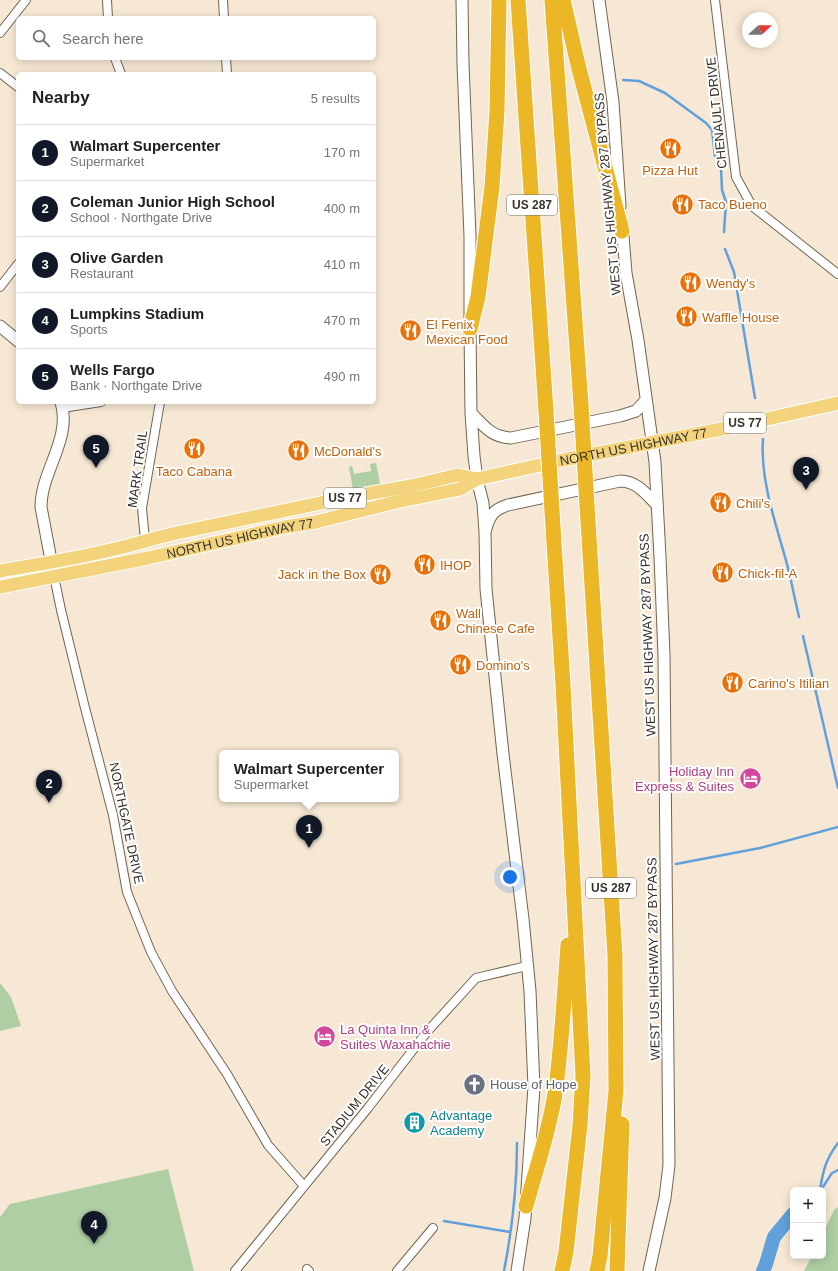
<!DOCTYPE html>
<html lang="en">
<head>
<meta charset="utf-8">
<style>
  body { margin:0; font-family:Helvetica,sans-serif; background:#f6f6f6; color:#202124 }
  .controls { position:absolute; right:12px; bottom:12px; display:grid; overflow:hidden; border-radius:6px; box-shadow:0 2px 10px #0003 }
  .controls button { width:36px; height:36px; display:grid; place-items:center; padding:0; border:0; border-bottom:1px solid #e0e0e0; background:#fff; color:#202124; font:20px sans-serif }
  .compass { position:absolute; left:742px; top:12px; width:36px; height:36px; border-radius:50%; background:#fff; box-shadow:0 2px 10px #0003; rotate:69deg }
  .you { position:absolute; left:510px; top:877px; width:14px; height:14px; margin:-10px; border:3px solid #fff; border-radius:50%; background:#1a73e8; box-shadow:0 0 0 6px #1a73e833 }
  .badge { display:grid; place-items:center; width:26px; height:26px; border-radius:50%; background:#111827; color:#fff; font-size:13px; font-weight:700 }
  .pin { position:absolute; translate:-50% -33px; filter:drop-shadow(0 1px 2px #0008) }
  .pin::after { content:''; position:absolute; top:21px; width:14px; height:12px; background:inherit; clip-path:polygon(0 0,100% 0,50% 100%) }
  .popup { position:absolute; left:219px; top:750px; width:180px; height:52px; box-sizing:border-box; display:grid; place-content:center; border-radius:6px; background:#fff; filter:drop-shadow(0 1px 3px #0005); font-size:13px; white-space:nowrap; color:#757577 }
  .popup b { font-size:15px; color:#202124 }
  .popup::after { content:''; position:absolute; left:50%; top:100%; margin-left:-8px; border:8px solid transparent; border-top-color:#fff }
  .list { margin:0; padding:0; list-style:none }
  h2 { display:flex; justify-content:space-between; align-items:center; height:52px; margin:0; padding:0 16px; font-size:17px }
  h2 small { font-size:13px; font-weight:400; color:#757577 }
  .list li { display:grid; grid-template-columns:26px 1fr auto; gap:12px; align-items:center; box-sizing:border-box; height:56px; padding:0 16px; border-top:1px solid #e0e0e0 }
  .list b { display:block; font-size:15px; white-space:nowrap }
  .list p { margin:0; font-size:13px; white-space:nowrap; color:#757577 }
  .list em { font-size:13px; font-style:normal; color:#757577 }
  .icon { flex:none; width:22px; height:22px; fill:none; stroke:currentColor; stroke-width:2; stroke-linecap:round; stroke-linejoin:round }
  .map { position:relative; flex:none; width:838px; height:1271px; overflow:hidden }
  .search { position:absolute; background:#fff; box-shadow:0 2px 10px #0003; left:16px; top:16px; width:360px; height:44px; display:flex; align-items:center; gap:10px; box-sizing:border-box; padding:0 14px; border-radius:6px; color:#757577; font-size:15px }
  .panel { position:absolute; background:#fff; box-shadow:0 2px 10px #0003; left:16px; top:72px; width:360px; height:332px; border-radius:6px }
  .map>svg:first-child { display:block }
  .green { fill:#afcea3 }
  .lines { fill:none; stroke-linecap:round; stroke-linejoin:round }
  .stream { stroke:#62a0dc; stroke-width:2.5 }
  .river { stroke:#62a0dc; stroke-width:14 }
  .street-casing { stroke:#706453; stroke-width:10 }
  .secondary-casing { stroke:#706453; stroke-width:13 }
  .primary-casing { stroke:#fff; stroke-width:15 }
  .highway-casing { stroke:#fff; stroke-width:17 }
  .street { stroke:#fff; stroke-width:8 }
  .secondary { stroke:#fff; stroke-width:11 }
  .primary { stroke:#f3d47d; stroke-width:13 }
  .highway { stroke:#ebb727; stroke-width:15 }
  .highway-bridge-casing { stroke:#fff; stroke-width:17; stroke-linecap:butt }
  .highway-bridge { stroke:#ebb727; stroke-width:15 }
  .labels { text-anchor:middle; stroke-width:4; stroke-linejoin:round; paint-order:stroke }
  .shield { fill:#fff; stroke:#73706a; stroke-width:1 }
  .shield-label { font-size:12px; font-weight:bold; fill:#37322a }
  .street-label { font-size:13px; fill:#37322a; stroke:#fff }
  .food-label { font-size:13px; fill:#c56008; stroke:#fff; text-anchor:start }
  .hotel-label { font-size:13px; fill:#b23c85; stroke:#fff; text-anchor:end }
  .worship-label { font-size:13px; fill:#5b616d; stroke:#fff; text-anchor:start }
  .culture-label { font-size:13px; fill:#0d838f; stroke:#fff; text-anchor:start }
</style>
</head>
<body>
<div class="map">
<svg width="838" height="1271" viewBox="0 0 838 1271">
  <rect width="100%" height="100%" fill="#f6e8d4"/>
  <path class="green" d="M376,463L380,484L376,489L360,492L353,489L349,467L352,466L354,474L371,471L370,464Z
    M0,983L11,997L21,1026L0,1031Z
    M168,1169L194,1271H0V1217L10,1204Z
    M838,1207V1271H804L812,1256H823V1233L834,1210Z"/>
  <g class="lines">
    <path class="stream" d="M623,80L639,81L665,93L706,123L712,130L715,156L721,168L722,190L726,202L724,232
      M725,249L734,272L755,398
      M763,439C760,483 777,526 788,568C792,584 795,600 799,617
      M803,636L838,788
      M676,864L760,848L838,827
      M820,1190C823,1170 826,1159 838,1143
      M821,1190L832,1173L838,1170
      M444,1221L510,1232
      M504,1271C512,1230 517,1184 517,1143"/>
    <path class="river" d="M763,1271L766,1264L774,1237L793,1214"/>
    <defs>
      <path id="street" d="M107,0L108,18
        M223,0L224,18
        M715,0L736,177L752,206L838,274
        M0,33L26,0
        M115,58L121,74
        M226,58L227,74
        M0,73L18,87
        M0,287L18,264
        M62,408L101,402
        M145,540L142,508L160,402
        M54,576L61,610L84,704L113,815L127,892L151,952L172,991L227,1074L268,1145L304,1186
        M307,1269L309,1271
        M235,1271L368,1108L426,1033L476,978L527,966
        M397,1271L433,1228"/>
      <path id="secondary" d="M462,0L463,64L470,236V329L471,413L474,456L477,479L483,503L485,532L486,589L503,754L523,919L530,991L534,1087L525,1218L517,1271
        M599,0L613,102L620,206
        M622,223L626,273L638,340L655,462L660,557L664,655L669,1165L665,1198L649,1271
        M0,326L18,341
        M471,413C484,426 491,437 511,438L620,416L636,411L646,400
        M486,529C489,515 495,509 508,505L620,481C637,481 646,494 657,505
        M54,576L41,507C41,471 72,439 61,402"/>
      <g id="primary">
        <path d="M0,571C42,564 85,557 127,546C142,542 156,538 172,534L349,497L411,486L458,475L477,479"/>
        <path id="s1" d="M0,587L148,558L285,527L316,522L396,502L460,489L477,479L563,460L732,427L838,403"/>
      </g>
      <path id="highway" d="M518,0L546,411
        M552,0L581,405
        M563,0L579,69L622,231
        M470,329L478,297L492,187L497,111L499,0
        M587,505L615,956L616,1091L600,1256L597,1271
        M552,511L563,685L583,1076L580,1125L566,1252L562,1271
        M526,1206C536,1169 549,1132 555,1094C562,1045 564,995 568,945
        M617,1271L622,1124"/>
    </defs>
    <use href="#street" class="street-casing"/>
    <use href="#secondary" class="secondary-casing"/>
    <use href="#primary" class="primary-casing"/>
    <use href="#highway" class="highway-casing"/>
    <use href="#street" class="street"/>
    <use href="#secondary" class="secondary"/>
    <use href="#primary" class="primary"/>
    <use href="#highway" class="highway"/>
    <defs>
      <path id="highway-bridge" d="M581,405L587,505
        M546,411L552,511"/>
    </defs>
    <use href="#highway-bridge" class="highway-bridge-casing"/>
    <use href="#highway-bridge" class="highway-bridge"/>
  </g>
  <defs>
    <symbol id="restaurant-disc" viewBox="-11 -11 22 22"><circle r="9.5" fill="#e8710a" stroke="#fff"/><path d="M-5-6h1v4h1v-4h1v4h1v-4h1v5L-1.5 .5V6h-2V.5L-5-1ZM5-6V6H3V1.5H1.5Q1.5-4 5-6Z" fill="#fff"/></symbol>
    <symbol id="hotel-disc" viewBox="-11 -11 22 22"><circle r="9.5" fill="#d1479c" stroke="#fff"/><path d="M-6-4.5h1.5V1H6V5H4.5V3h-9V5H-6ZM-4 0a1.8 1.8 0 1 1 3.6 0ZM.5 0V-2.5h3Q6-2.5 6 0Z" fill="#fff"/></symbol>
    <symbol id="church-disc" viewBox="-11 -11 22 22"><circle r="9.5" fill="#6b7280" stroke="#fff"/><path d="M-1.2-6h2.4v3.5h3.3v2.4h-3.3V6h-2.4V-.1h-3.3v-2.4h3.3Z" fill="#fff"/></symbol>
    <symbol id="building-disc" viewBox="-11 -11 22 22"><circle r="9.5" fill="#0f9aa8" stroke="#fff"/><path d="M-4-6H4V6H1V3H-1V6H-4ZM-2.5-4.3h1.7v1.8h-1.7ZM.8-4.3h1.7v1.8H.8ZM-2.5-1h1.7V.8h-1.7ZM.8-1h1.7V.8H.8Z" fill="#fff"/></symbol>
  </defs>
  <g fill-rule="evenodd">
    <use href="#restaurant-disc" x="658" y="136" width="25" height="25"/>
    <use href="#restaurant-disc" x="670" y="192" width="25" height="25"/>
    <use href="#restaurant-disc" x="678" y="270" width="25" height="25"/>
    <use href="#restaurant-disc" x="674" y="304" width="25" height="25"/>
    <use href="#restaurant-disc" x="398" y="318" width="25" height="25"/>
    <use href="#restaurant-disc" x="182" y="436" width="25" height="25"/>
    <use href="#restaurant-disc" x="286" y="438" width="25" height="25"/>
    <use href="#restaurant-disc" x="708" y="490" width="25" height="25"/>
    <use href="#restaurant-disc" x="412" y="552" width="25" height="25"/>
    <use href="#restaurant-disc" x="710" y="560" width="25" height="25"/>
    <use href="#restaurant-disc" x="368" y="562" width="25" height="25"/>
    <use href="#restaurant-disc" x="428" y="608" width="25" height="25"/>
    <use href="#restaurant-disc" x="448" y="652" width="25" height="25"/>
    <use href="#restaurant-disc" x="720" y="670" width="25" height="25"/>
    <use href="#hotel-disc" x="738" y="766" width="25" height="25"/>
    <use href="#hotel-disc" x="312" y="1024" width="25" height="25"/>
    <use href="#church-disc" x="462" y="1072" width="25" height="25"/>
    <use href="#building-disc" x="402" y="1110" width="25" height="25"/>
  </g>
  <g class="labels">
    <g class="shield">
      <rect x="507" y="195" width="50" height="20" rx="3"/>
      <rect x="724" y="413" width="42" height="20" rx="3"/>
      <rect x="324" y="488" width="42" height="20" rx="3"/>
      <rect x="586" y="878" width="50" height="20" rx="3"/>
    </g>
    <g class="shield-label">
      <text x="532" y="209">US 287</text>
      <text x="745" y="427">US 77</text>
      <text x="345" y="502">US 77</text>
      <text x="611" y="892">US 287</text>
    </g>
    <g class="street-label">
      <text transform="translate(716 113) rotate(-96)" y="5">CHENAULT DRIVE</text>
      <text transform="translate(607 194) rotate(-95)" y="5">WEST US HIGHWAY 287 BYPASS</text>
      <text dy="5" stroke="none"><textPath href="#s1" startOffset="650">NORTH US HIGHWAY 77</textPath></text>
      <text transform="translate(137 469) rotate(-82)" y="5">MARK TRAIL</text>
      <text dy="5" stroke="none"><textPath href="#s1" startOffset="245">NORTH US HIGHWAY 77</textPath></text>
      <text transform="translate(647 635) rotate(-92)" y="5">WEST US HIGHWAY 287 BYPASS</text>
      <text transform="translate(127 823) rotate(78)" y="5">NORTHGATE DRIVE</text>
      <text transform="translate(653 959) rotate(-91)" y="5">WEST US HIGHWAY 287 BYPASS</text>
      <text transform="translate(354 1105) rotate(-51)" y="5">STADIUM DRIVE</text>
    </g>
    <g class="food-label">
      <text x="670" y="175" text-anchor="middle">Pizza Hut</text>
      <text x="698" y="209">Taco Bueno</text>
      <text x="706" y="288">Wendy's</text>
      <text x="702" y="322">Waffle House</text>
      <text x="426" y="329">El Fenix<tspan x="426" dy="15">Mexican Food</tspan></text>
      <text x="314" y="456">McDonald's</text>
      <text x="194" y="476" text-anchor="middle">Taco Cabana</text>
      <text x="736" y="508">Chili's</text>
      <text x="440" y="570">IHOP</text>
      <text x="738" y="578">Chick-fil-A</text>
      <text x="366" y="579" text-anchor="end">Jack in the Box</text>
      <text x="456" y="618">Wall<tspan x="456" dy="15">Chinese Cafe</tspan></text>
      <text x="476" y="670">Domino's</text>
      <text x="748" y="688">Carino's Itilian</text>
    </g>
    <g class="hotel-label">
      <text x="734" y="776">Holiday Inn<tspan x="734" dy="15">Express &amp; Suites</tspan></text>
      <text x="340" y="1034" text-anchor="start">La Quinta Inn &amp;<tspan x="340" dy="15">Suites Waxahachie</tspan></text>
    </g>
    <g class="worship-label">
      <text x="490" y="1089">House of Hope</text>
    </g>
    <g class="culture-label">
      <text x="430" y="1120">Advantage<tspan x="430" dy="15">Academy</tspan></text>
    </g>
  </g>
</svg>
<div class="controls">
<button>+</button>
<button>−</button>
</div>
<svg class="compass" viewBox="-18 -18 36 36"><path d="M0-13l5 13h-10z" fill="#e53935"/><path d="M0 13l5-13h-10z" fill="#757577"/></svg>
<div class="you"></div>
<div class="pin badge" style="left:309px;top:848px">1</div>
<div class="popup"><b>Walmart Supercenter</b>Supermarket</div>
<div class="pin badge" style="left:49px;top:803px">2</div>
<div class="pin badge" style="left:806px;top:490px">3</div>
<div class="pin badge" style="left:94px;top:1244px">4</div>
<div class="pin badge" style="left:96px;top:468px">5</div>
<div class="search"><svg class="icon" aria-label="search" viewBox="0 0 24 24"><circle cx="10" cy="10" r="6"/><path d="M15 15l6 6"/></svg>Search here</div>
<section class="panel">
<h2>Nearby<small>5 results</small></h2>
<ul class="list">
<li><span class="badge">1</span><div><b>Walmart Supercenter</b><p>Supermarket</p></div><em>170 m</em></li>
<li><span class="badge">2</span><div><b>Coleman Junior High School</b><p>School · Northgate Drive</p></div><em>400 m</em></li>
<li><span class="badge">3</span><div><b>Olive Garden</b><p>Restaurant</p></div><em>410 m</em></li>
<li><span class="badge">4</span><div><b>Lumpkins Stadium</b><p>Sports</p></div><em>470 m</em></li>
<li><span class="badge">5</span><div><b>Wells Fargo</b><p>Bank · Northgate Drive</p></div><em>490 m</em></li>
</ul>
</section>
</div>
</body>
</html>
